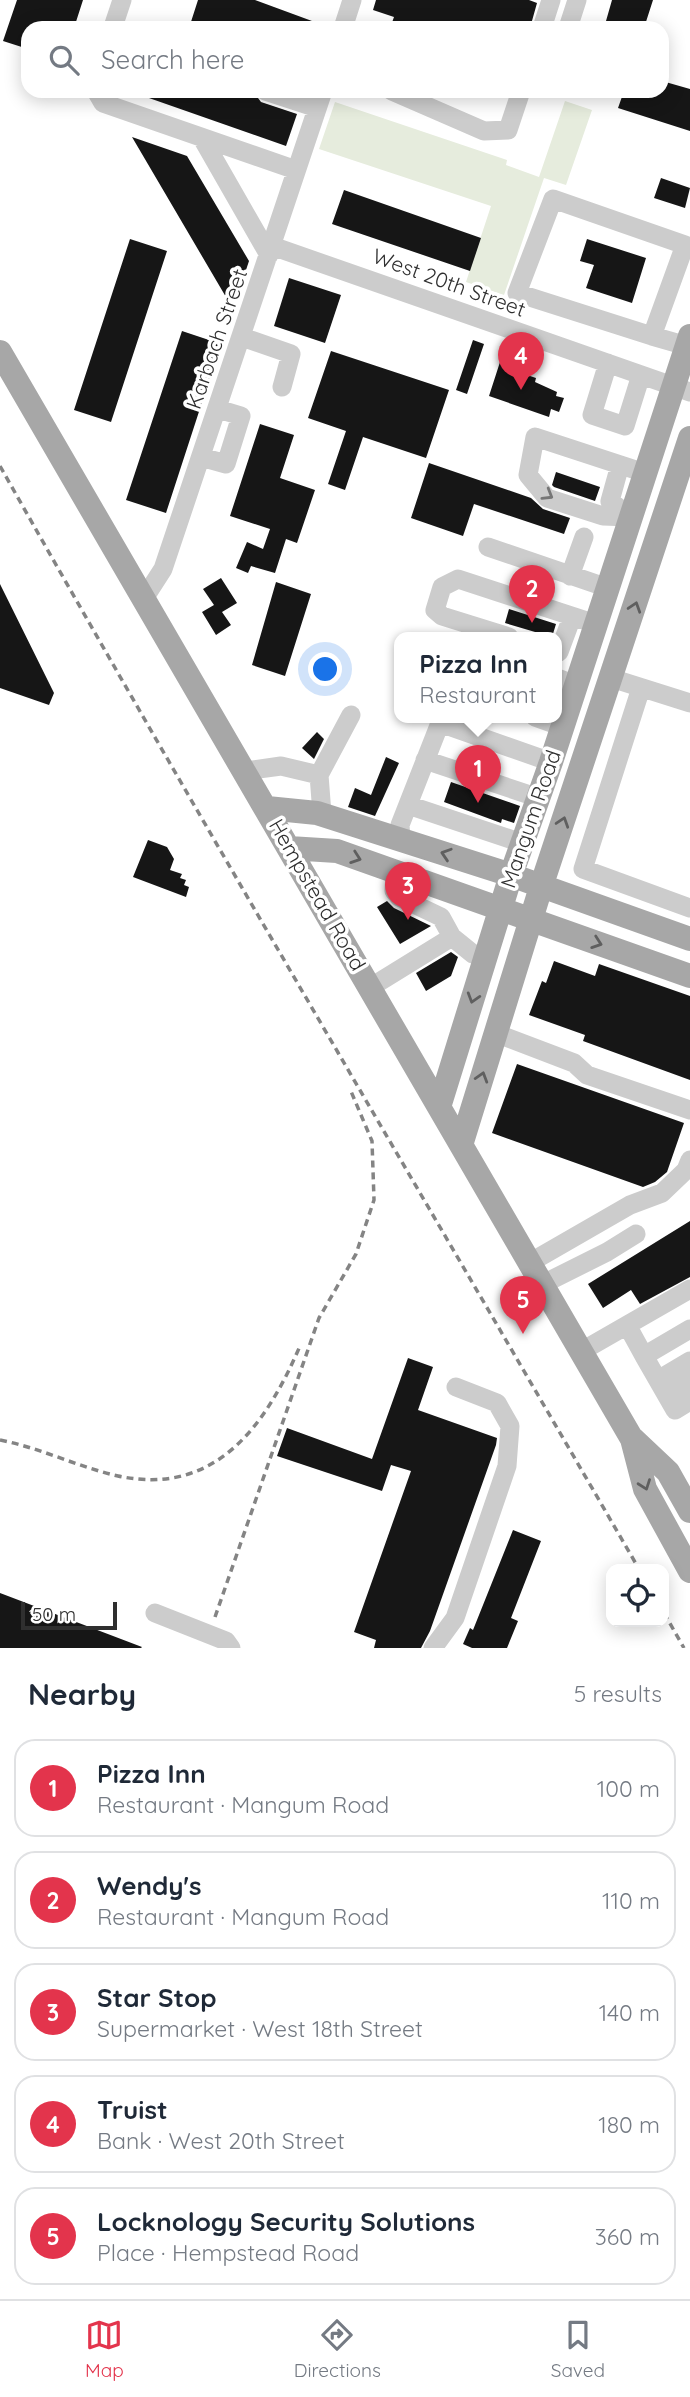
<!DOCTYPE html>
<html lang="en">
<head>
<meta charset="utf-8">
<style>
  body { margin:0; font-family:Quicksand,sans-serif; background:#f2f2f3; color:#1f2937 }
  .controls { position:absolute; right:21px; bottom:21px; display:grid; overflow:hidden; border-radius:14px; box-shadow:0 4px 18px #0003 }
  .controls button { width:63px; height:63px; display:grid; place-items:center; padding:0; border:0; border-bottom:2px solid #e0e1e3; background:#fff; color:#1f2937; font:35px sans-serif }
  .scale { position:absolute; left:21px; bottom:18px; width:96px; box-sizing:border-box; padding-left:7px; border:4px solid #2f2f2f; border-top:0; font-size:19px; line-height:24px; white-space:nowrap; color:#2f2f2f; -webkit-text-stroke:5px #fff; paint-order:stroke }
  .you { position:absolute; left:326px; top:670px; width:24px; height:24px; margin:-18px; border:5px solid #fff; border-radius:50%; background:#1a73e8; box-shadow:0 0 0 10px #1a73e833 }
  .badge { display:grid; place-items:center; width:46px; height:46px; border-radius:50%; background:#e3344c; color:#fff; font-size:23px; font-weight:700 }
  .pin { position:absolute; translate:-50% -58px; filter:drop-shadow(0 2px 4px #0008) }
  .pin::after { content:''; position:absolute; top:37px; width:24px; height:21px; background:inherit; clip-path:polygon(0 0,100% 0,50% 100%) }
  .popup { position:absolute; left:394px; top:632px; width:168px; height:91px; box-sizing:border-box; display:grid; place-content:center; border-radius:14px; background:#fff; filter:drop-shadow(0 2px 5px #0005); font-size:23px; white-space:nowrap; color:#747a83 }
  .popup b { font-size:26px; color:#1f2937 }
  .popup::after { content:''; position:absolute; left:50%; top:100%; margin-left:-14px; border:14px solid transparent; border-top-color:#fff }
  .list { margin:0; padding:0; list-style:none }
  h2 { display:flex; justify-content:space-between; align-items:center; height:91px; margin:0; padding:0 28px; font-size:30px }
  h2 small { font-size:23px; font-weight:400; color:#747a83 }
  .list li { display:grid; grid-template-columns:46px 1fr auto; gap:21px; align-items:center; box-sizing:border-box; height:98px; margin:0 14px 14px; padding:0 14px; border:2px solid #e0e1e3; border-radius:21px }
  .list b { display:block; font-size:26px; white-space:nowrap }
  .list p { margin:0; font-size:23px; white-space:nowrap; color:#747a83 }
  .list em { font-size:23px; font-style:normal; color:#747a83 }
  .icon { flex:none; width:38px; height:38px; fill:none; stroke:currentColor; stroke-width:2; stroke-linecap:round; stroke-linejoin:round }
  .map { position:relative; flex:none; width:690px; height:1648px; overflow:hidden }
  .search { position:absolute; background:#fff; box-shadow:0 4px 18px #0003; left:21px; right:21px; top:21px; height:77px; display:flex; align-items:center; gap:18px; box-sizing:border-box; padding:0 24px; border-radius:21px; color:#747a83; font-size:26px }
  .sheet { height:651px; background:#fff }
  nav { display:flex; justify-content:space-around; align-items:center; box-sizing:border-box; height:98px; border-top:2px solid #e0e1e3; background:#fff; font-size:19px; color:#747a83 }
  nav a { display:grid; justify-items:center; gap:4px }
  nav .on { color:#e3344c }
  .map>svg:first-child { display:block }
  .green { fill:#e6ecdd }
  .building { fill:#161616 }
  .lines { fill:none; stroke-linecap:round; stroke-linejoin:round }
  .minor { stroke:#ccc; stroke-width:19 }
  .major { stroke:#a7a7a7; stroke-width:24 }
  .rail { stroke:#848484; stroke-width:3.5; stroke-dasharray:7 5; stroke-linecap:butt }
  .oneway { stroke:#767676 }
  .oneway2 { stroke:#5f5f5f }
  .labels { text-anchor:middle; stroke-width:7; stroke-linejoin:round; paint-order:stroke }
  .street-label { font-size:21px; fill:#2f2f2f; stroke:#fff }
</style>
</head>
<body>
<div class="map">
<svg width="690" height="1648" viewBox="0 0 690 1648">
  <rect width="100%" height="100%" fill="#fff"/>
  <path class="green" d="M565,101L592,110L566,185L544,178L504,295L466,282L491,206L319,149L335,102L507,160L506,165L539,177Z"/>
  <path class="building" d="M17,0H83L74,28H28V49L3,41Z
    M198,0H255L331,28H189Z
    M376,0H529L537,3L530,28H390L394,17L373,10Z
    M612,0H653L644,28H604Z
    M662,81L690,89V131L618,108L624,91H662Z
    M129,91H239L252,95L253,91L261,102L297,114L286,146Z
    M132,137L187,156L249,261L233,309Z
    M661,178L690,188L685,208L654,198Z
    M344,190L481,238L470,271L332,224Z
    M130,239L167,251L111,422L74,410Z
    M587,239L646,258L632,303L586,288L594,265L580,261Z
    M289,278L341,295L325,343L274,326Z
    M182,331L221,344L166,513L126,500Z
    M473,340L484,344L467,394L456,390Z
    M331,351L449,390L426,458L363,437L345,490L328,484L346,431L308,418Z
    M500,362L525,370L524,374L536,378L535,382L557,392L556,396L564,398L559,412L551,409L549,417L489,396Z
    M260,424L294,435L280,478L315,490L297,543L286,539L275,573L251,566L248,573L236,568L247,542L263,549L270,529L230,516Z
    M429,463L531,498L543,509L570,518L564,534L474,504L463,536L411,518Z
    M556,472L600,487L595,501L554,487L552,485Z
    M221,578L237,603L222,612L231,625L216,635L202,612L214,605L203,589Z
    M276,582L311,594L285,676L252,665Z
    M0,584L54,693L49,705L0,688Z
    M509,609L556,624L552,637L505,623Z
    M317,732L324,739L314,759L302,748Z
    M386,757L399,763L375,816L348,807L355,788L371,795Z
    M451,782L520,806L514,823L502,819L501,823L444,802Z
    M148,840L167,847L174,859L170,870L182,874L180,878L186,880L184,885L189,887L186,897L133,877Z
    M387,901L394,908L431,926L400,944L377,907Z
    M451,952L458,957L451,976L426,991L416,973Z
    M554,961L595,976L599,964L690,996V1080L583,1041L585,1035L529,1015L542,981L546,983Z
    M517,1064L684,1123L667,1172L655,1182L643,1187L492,1133Z
    M690,1221V1277L640,1304L631,1290L603,1308L588,1284Z
    M408,1358L433,1367L418,1410L497,1438L496,1445L430,1631L421,1648H374L376,1640L354,1632L411,1471L391,1465L382,1491L277,1456L287,1428L372,1459Z
    M513,1530L541,1541L511,1618L518,1621L507,1648H472L463,1644L470,1628L473,1630Z
    M0,1593L142,1647L141,1648H0Z"/>
  <g class="lines">
    <path class="minor" d="M114,24L122,0
      M343,28L352,0
      M542,28L551,0
      M568,28L577,0
      M96,91L103,103L296,170
      M265,91L317,108
      M392,91L484,131L508,130L521,91
      M202,138L269,255
      M272,246L690,392
      M652,336L517,293L553,199L685,245
      M242,337L291,354L282,387
      M687,346L652,336L685,245L690,247
      M608,363L592,415L625,426L641,375
      M201,457L226,464L241,416L218,409
      M620,465L610,501L630,517
      M630,517L603,516L547,498L528,475L535,437L645,473
      M488,547L608,588
      M570,576L584,537
      M145,597L163,569L323,91
      M509,637L442,616L435,610L442,587L458,579L596,624
      M559,652L572,617
      M557,678L576,685
      M611,678L690,703
      M641,688L583,869L690,908
      M535,717L563,727
      M425,760L539,798
      M245,771L281,766L319,775L322,814
      M319,775L351,715
      M408,805L522,843
      M401,840L400,825L440,723L551,762
      M395,872L394,891L399,897L441,917L452,937
      M371,987L452,937L473,954L485,958
      M495,1033L574,1063L587,1075L690,1110
      M531,1262L630,1205L662,1193L686,1170L690,1160
      M543,1284L607,1252L636,1234
      M627,1325L644,1356L690,1329
      M582,1351L690,1289
      M644,1356L675,1410L690,1401
      M658,1380L690,1361
      M667,1394L690,1381
      M155,1613L226,1641L231,1648
      M433,1648L455,1618L507,1466L510,1426L497,1403L456,1387"/>
    <path class="major" d="M0,352L632,1439L645,1489L690,1571
      M267,808L317,813L511,875L690,939
      M289,848L337,851L690,976
      M440,1104L511,875L551,762L690,336
      M462,1142L541,887L690,438
      M633,1439L668,1472L690,1511"/>
    <path class="rail" d="M0,466C209,836 426,1201 639,1569
      M0,1440C41,1448 78,1467 118,1476C216,1497 266,1425 300,1346
      M664,1613L684,1648
      M215,1617L319,1318L356,1254L374,1200L372,1141L350,1089"/>
  </g>
  <defs><path id="oneway-chevron" d="M-2-3.5L2.5 0L-2 3.5" fill="none" stroke-width="1.6" stroke-linecap="round" stroke-linejoin="round" transform="scale(1.75)"/></defs>
  <use class="oneway" href="#oneway-chevron" transform="translate(548 495) rotate(31)"/>
  <g class="oneway2">
    <use href="#oneway-chevron" transform="translate(635 607) rotate(-72)"/>
    <use href="#oneway-chevron" transform="translate(563 822) rotate(-72)"/>
    <use href="#oneway-chevron" transform="translate(446 854) rotate(-162)"/>
    <use href="#oneway-chevron" transform="translate(356 858) rotate(19)"/>
    <use href="#oneway-chevron" transform="translate(597 943) rotate(19)"/>
    <use href="#oneway-chevron" transform="translate(473 998) rotate(107)"/>
    <use href="#oneway-chevron" transform="translate(482 1077) rotate(-73)"/>
    <use href="#oneway-chevron" transform="translate(645 1485) rotate(70)"/>
  </g>
  <g class="labels">
    <g class="street-label">
      <text transform="translate(449 283) rotate(20)" y="7">West 20th Street</text>
      <text transform="translate(217 339) rotate(-71)" y="7">Karbach Street</text>
      <text transform="translate(531 819) rotate(-71)" y="7">Mangum Road</text>
      <text transform="translate(317 895) rotate(60)" y="7">Hempstead Road</text>
    </g>
  </g>
</svg>
<div class="controls">
<button><svg class="icon" aria-label="locate" viewBox="0 0 24 24"><circle cx="12" cy="12" r="6"/><path d="M12 2v4M12 18v4M2 12h4M18 12h4"/></svg></button>
</div>
<div class="scale">50 m</div>
<div class="you"></div>
<div class="pin badge" style="left:478px;top:803px">1</div>
<div class="popup"><b>Pizza Inn</b>Restaurant</div>
<div class="pin badge" style="left:532px;top:623px">2</div>
<div class="pin badge" style="left:408px;top:920px">3</div>
<div class="pin badge" style="left:521px;top:390px">4</div>
<div class="pin badge" style="left:523px;top:1334px">5</div>
<div class="search"><svg class="icon" aria-label="search" viewBox="0 0 24 24"><circle cx="10" cy="10" r="6"/><path d="M15 15l6 6"/></svg>Search here</div>
</div>
<section class="sheet">
<h2>Nearby<small>5 results</small></h2>
<ul class="list">
<li><span class="badge">1</span><div><b>Pizza Inn</b><p>Restaurant · Mangum Road</p></div><em>100 m</em></li>
<li><span class="badge">2</span><div><b>Wendy's</b><p>Restaurant · Mangum Road</p></div><em>110 m</em></li>
<li><span class="badge">3</span><div><b>Star Stop</b><p>Supermarket · West 18th Street</p></div><em>140 m</em></li>
<li><span class="badge">4</span><div><b>Truist</b><p>Bank · West 20th Street</p></div><em>180 m</em></li>
<li><span class="badge">5</span><div><b>Locknology Security Solutions</b><p>Place · Hempstead Road</p></div><em>360 m</em></li>
</ul>
</section>
<nav>
<a class="on"><svg class="icon" aria-label="map" viewBox="0 0 24 24"><path d="M3 6l6-2 6 2 6-2v14l-6 2-6-2-6 2zM9 4v14M15 6v14"/></svg>Map</a>
<a><svg class="icon" aria-label="directions" viewBox="0 0 24 24"><path d="M12 3l9 9-9 9-9-9zM9 14v-3h6M13 9l2 2-2 2"/></svg>Directions</a>
<a><svg class="icon" aria-label="saved" viewBox="0 0 24 24"><path d="M7 4h10v16l-5-4-5 4z"/></svg>Saved</a>
</nav>
</body>
</html>
